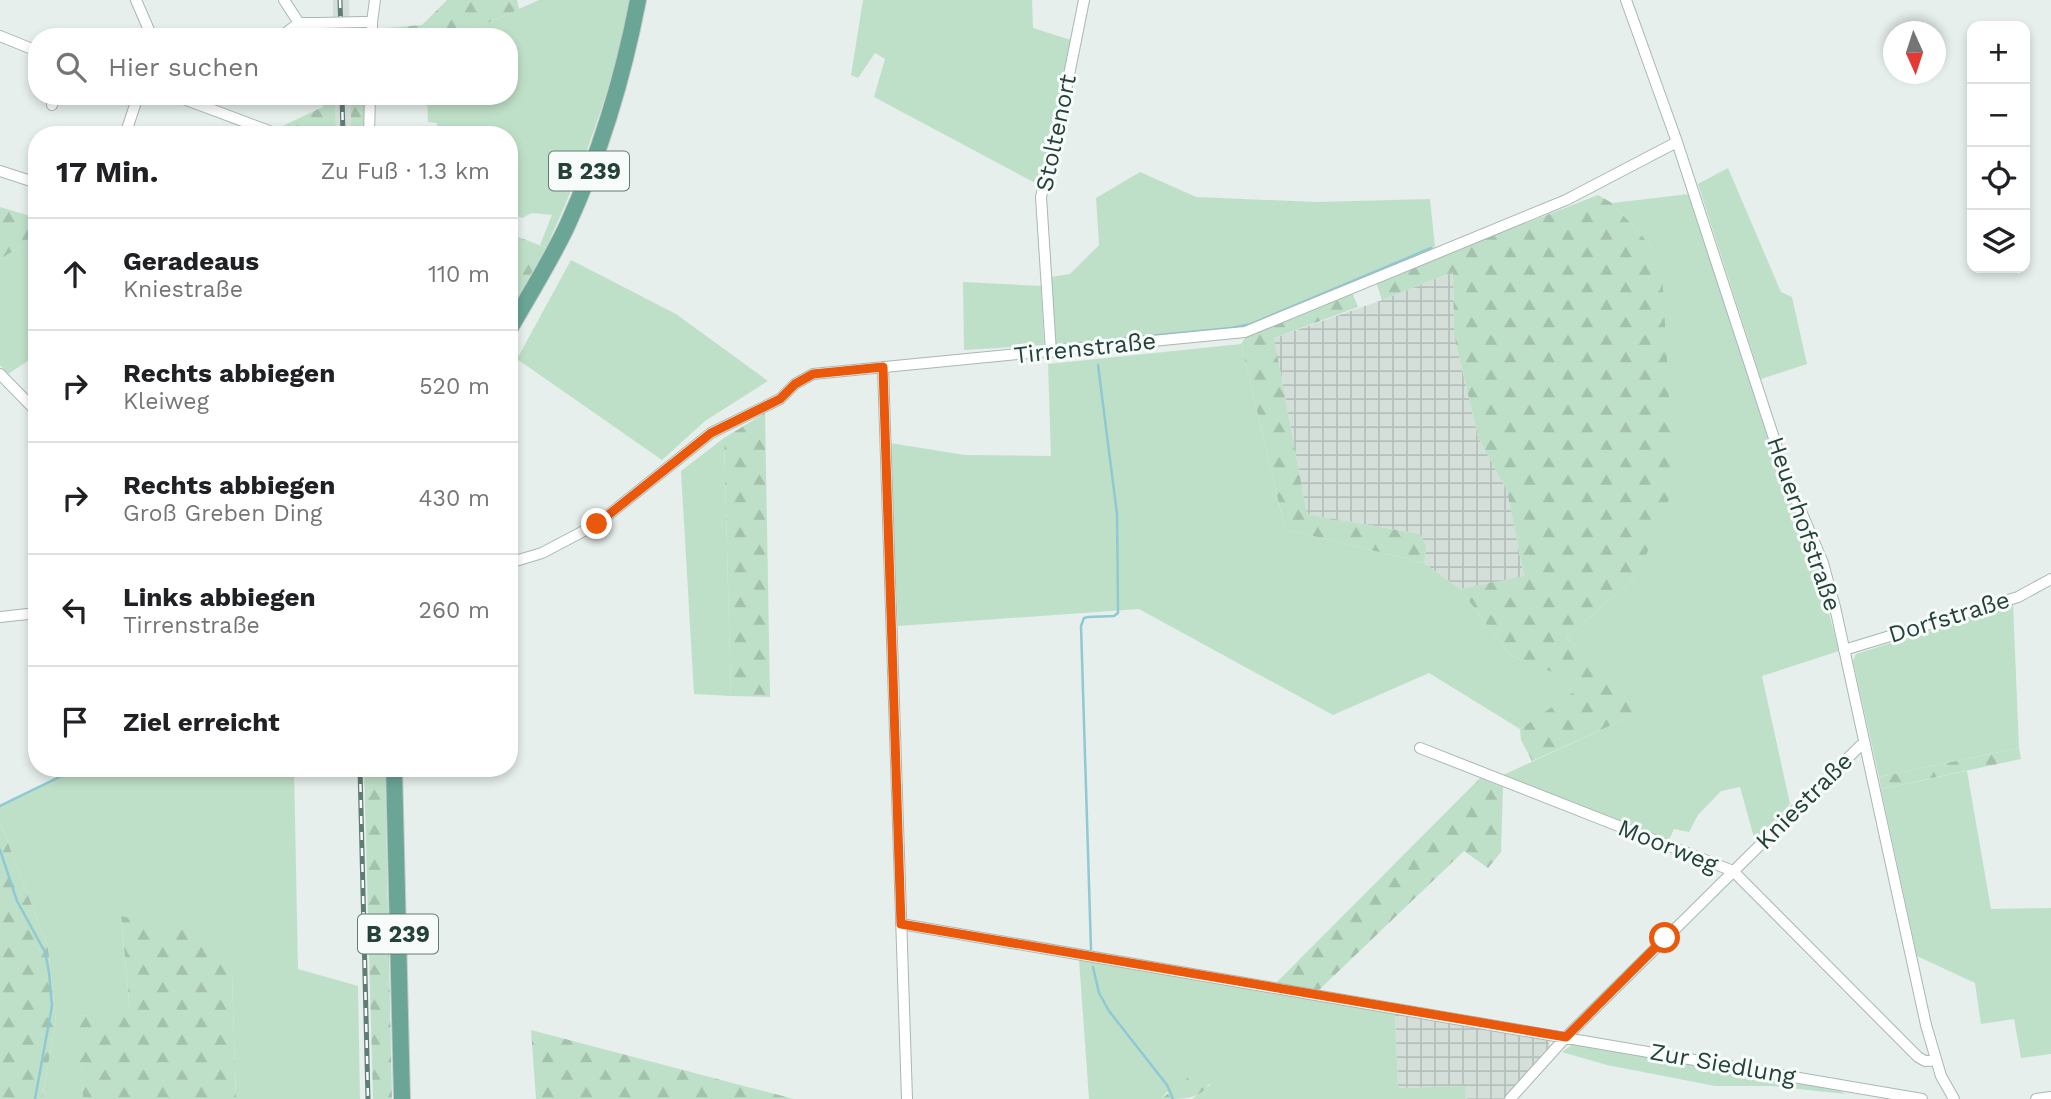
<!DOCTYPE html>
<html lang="de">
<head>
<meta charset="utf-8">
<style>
  body { margin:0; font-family:"Work Sans",sans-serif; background:#f2f2f2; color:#202124 }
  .controls { position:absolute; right:21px; top:21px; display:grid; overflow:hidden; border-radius:14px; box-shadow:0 4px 10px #0003 }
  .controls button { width:63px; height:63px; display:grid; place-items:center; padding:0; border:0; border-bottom:2px solid #e0e0e0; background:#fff; color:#202124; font:35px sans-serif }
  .compass { position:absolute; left:1883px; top:21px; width:63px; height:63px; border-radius:50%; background:#fff; box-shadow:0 4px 10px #0003; rotate:177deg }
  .stop { position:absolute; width:21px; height:21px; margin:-16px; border:5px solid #ea580c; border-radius:50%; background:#fff }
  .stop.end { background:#ea580c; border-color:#fff; box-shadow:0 2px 7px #0008 }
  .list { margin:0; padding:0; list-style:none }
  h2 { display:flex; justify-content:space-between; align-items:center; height:91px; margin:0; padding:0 28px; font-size:30px }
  h2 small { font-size:23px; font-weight:400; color:#757577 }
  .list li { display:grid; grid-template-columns:46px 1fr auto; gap:21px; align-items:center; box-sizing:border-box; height:112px; padding:0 28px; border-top:2px solid #e0e0e0 }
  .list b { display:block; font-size:26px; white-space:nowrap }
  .list p { margin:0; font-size:23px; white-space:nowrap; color:#757577 }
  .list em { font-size:23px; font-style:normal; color:#757577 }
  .icon { flex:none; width:38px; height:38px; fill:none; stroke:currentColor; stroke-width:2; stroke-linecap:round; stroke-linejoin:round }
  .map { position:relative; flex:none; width:2051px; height:1099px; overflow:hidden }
  .search { position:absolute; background:#fff; box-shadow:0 4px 10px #0003; left:28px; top:28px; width:490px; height:77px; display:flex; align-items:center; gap:18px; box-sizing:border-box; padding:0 24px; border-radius:28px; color:#757577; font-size:26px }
  .panel { position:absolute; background:#fff; box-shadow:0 4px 10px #0003; left:28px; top:126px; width:490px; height:651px; border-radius:28px }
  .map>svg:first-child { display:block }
  .built { fill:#d4dfda }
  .industrial { fill:url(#industrial-grid) }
  .grass { fill:#bfe0c8 }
  .forest { fill:url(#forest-firs) }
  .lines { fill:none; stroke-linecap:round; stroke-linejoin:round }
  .stream { stroke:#8ec9d4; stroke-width:2.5 }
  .street-casing { stroke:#a8b8b2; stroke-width:12 }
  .primary-casing { stroke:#c2cac8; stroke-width:18 }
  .street { stroke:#fff; stroke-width:10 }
  .primary { stroke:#6aa596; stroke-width:16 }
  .rail-casing { stroke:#5f7d75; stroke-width:5 }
  .rail { stroke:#f7fbf9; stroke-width:2.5; stroke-dasharray:8; stroke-linecap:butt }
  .street-bridge-casing { stroke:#a8b8b2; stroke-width:12; stroke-linecap:butt }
  .street-bridge { stroke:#fff; stroke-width:10 }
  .route { stroke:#ea580c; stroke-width:9 }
  .labels { text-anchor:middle; stroke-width:6; stroke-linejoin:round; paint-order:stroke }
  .shield { fill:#f7fbf9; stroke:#637a73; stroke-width:2 }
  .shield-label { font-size:23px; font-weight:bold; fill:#24423a }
  .street-label { font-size:24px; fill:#24423a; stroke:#f7fbf9 }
</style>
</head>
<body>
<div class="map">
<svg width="2051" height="1099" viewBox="0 0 2051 1099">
  <defs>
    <pattern id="industrial-grid" width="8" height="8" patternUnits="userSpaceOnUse" patternTransform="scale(1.75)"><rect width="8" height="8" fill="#d4dfda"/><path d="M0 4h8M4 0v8" fill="none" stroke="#b6c1bc"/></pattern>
    <pattern id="forest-firs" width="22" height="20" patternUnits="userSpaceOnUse" patternTransform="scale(1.75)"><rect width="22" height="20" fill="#bfe0c8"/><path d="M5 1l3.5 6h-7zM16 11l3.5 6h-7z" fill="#a4c1ad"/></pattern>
  </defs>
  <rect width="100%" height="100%" fill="#e6efeb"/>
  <path class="built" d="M333,0H349L350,37H333Z
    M335,96H351V135H336Z"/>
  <path class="industrial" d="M1453,272L1454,335L1478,437L1507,490L1524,577L1460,589L1424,563L1427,547L1420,534L1307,514L1274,338L1382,300Z
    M1395,1014L1540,1038L1548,1040L1550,1047L1504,1099H1467L1465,1096V1086L1398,1088Z"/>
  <path class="grass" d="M539,0H630C613,87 583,167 546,248L540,245L552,215L532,213L522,218L509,213V135H436L437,123L428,122L427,96H509V37H456Z
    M863,0H1032L1033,28L1071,40L1039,185L874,97L885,59L875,53L858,78L851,75Z
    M1728,168L1781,292L1792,297L1807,364L1761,379L1698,184Z
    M1140,172L1196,197L1316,202L1430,199L1435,247L1245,328L1055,349L1050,277L1070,274L1099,245L1096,198Z
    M1689,194L1782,482L1816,564L1839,651L1762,676L1790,804L1755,841L1740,787L1721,791L1698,815L1689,832L1674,829L1667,844L1501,776L1653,706L1566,638L1638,575L1654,249L1612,203Z
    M37,237V355L8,374L0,365V259Z
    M571,260L676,314L768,381L705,421L662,460L517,359Z
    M963,282L1041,286L1044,345L964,350Z
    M1241,344L1285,529L1424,563L1460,589L1510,655L1585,685L1520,729L1429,673L1333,715L1139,609L898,626L890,443L965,455L1051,456L1048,364Z
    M724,438L731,696L694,694L681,471Z
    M2013,604L2019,748L1879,777L1853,661L1856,654Z
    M75,768H294L298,969L358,986L360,1099H236L232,975L121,917L130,1012L77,1016L83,1099H42L56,1021L48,947L0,822V805Z
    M1967,771L1991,909L2051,908V1054L2021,1058L2014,1019L1981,1024L1975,983L1917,956L1881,789Z
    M1079,959L1395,1014L1398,1088L1465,1086V1096L1467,1099H1192L1211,1084L1167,1092L1161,1099H1089Z
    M1573,1044L1838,1090L1845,1094L1772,1086H1715L1607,1065L1562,1052Z"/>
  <path class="forest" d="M447,0H517L519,9L456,37H350V31L422,25Z
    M323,96H335L336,135H296L278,128L323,107Z
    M351,96H367L364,135H351Z
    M1598,195L1612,203L1654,249L1662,271L1674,487L1638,575L1566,638L1654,706L1532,761L1521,740L1520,729L1584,685L1510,655L1460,589L1524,576L1507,491L1478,437L1454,335L1453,272L1382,300L1376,282Z
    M0,207L37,218V237L0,259Z
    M509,233L546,248L509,312Z
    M1352,292L1358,307L1274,338L1307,514L1420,534L1427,547L1424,563L1285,529L1241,344L1246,336Z
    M765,413L770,697L731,696L724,438Z
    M2019,748L2021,759L1881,789L1879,777Z
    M364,768H385L392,1099H373Z
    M1480,778L1503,787L1501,852L1488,868L1464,851L1319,990L1275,984Z
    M0,822L48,947L56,1021L42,1099H0Z
    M121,916L213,937L232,975L236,1099H83L76,1016L130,1011Z
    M531,1030L794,1099H536Z
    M1212,1059L1219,1065C1205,1099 1195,1099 1161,1099Z"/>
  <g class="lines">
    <path class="stream" d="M1096,341L1231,328L1251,324L1431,248
      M0,806L78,768
      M0,850L17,901L45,952L49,972L52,1006L35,1099
      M1091,949L1081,626L1084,618L1088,617L1114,616L1118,613V607L1117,514L1098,365
      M1093,967L1099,993L1109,1011L1167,1085L1173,1099"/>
    <defs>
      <path id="street" d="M136,0L152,37
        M284,0L299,23
        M1626,0L1677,142L1787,478L1823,563L1835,607L1926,1025L1941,1076L1954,1099
        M363,22H372L375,0
        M372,22V37
        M0,36L37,51
        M280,37L299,23H319
        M176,96L189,101L192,99
        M189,101L280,135
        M52,105L55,96
        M369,134L370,96
        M125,135L138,96
        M0,171L37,183
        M1051,352L1041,197L1061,115L1084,0
        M883,367L907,1099
        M0,374L37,412
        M509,563L542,553L597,524L711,433L780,399L795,384L813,374L1245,332L1566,200L1677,142
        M0,617L37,613
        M1844,650L2018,597L2051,579
        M1420,748L1733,871L1918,1057L1925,1061L1936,1060
        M901,924L1922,1099
        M1510,1099L1566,1037L1860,746L1865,744
        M2036,1099L2051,1097"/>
      <path id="primary" d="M509,330C529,295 550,262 567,226C600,154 623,78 638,0
        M394,768L402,1099"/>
    </defs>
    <use href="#street" class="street-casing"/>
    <use href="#primary" class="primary-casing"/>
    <use href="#street" class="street"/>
    <use href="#primary" class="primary"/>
    <defs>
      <path id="rail" d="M340,0L341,37
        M342,96L343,135
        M360,768L368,1099"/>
    </defs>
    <use href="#rail" class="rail-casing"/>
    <use href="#rail" class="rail"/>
    <defs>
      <path id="street-bridge" d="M319,23L363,22"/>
    </defs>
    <use href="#street-bridge" class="street-bridge-casing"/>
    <use href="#street-bridge" class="street-bridge"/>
  </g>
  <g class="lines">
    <path class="route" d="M597,524L711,433L780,399L795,384L813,374L883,367L901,924L1566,1037L1665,938"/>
  </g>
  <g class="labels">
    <g class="shield">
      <rect x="549" y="151.5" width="80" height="39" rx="5"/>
      <rect x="358" y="914.5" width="80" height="39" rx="5"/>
    </g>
    <g class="shield-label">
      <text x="589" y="179">B 239</text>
      <text x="398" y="942">B 239</text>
    </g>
    <g class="street-label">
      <text transform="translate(1056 133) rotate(-78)" y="8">Stoltenort</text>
      <text transform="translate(1085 348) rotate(-6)" y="8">Tirrenstraße</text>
      <text transform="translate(1804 524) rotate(71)" y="8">Heuerhofstraße</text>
      <text transform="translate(1949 617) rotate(-17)" y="8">Dorfstraße</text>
      <text transform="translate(1804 801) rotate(-45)" y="8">Kniestraße</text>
      <text transform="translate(1668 846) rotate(22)" y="8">Moorweg</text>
      <text transform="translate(1723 1064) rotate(10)" y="8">Zur Siedlung</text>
    </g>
  </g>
</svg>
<div class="controls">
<button>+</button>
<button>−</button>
<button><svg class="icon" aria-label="locate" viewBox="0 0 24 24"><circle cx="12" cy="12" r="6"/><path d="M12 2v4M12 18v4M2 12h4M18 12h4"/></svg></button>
<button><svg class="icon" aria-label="layers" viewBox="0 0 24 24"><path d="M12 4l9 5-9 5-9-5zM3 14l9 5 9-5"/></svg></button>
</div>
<svg class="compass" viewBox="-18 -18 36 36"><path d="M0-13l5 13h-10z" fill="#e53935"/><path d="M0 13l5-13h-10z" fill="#757577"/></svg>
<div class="stop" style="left:1665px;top:938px"></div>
<div class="stop end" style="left:597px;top:524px"></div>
<div class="search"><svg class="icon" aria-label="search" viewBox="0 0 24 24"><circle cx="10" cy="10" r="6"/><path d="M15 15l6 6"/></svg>Hier suchen</div>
<section class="panel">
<h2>17 Min.<small>Zu Fuß · 1.3 km</small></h2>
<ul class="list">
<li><svg class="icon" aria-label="ahead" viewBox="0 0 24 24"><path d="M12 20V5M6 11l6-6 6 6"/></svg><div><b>Geradeaus</b><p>Kniestraße</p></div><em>110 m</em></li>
<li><svg class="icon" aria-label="right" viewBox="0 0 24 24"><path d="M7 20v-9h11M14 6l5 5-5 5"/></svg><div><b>Rechts abbiegen</b><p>Kleiweg</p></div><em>520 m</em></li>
<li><svg class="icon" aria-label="right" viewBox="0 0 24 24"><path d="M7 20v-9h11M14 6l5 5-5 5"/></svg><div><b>Rechts abbiegen</b><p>Groß Greben Ding</p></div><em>430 m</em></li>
<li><svg class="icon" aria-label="left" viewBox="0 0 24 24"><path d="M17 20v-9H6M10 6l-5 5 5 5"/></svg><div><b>Links abbiegen</b><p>Tirrenstraße</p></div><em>260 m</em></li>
<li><svg class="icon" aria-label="arrive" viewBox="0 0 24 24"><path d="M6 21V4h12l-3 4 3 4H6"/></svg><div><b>Ziel erreicht</b></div></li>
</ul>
</section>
</div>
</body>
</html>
